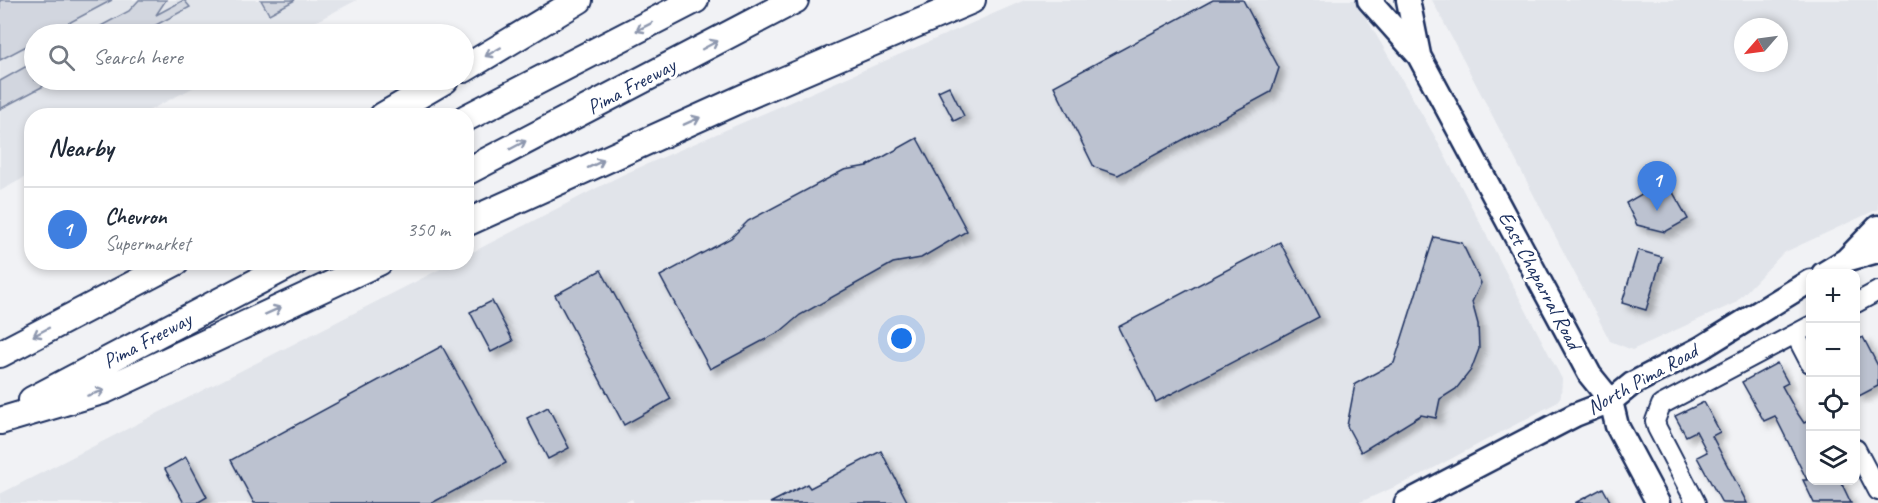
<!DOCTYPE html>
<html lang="en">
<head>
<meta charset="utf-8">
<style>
  body { margin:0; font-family:Caveat,sans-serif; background:#f6f6f7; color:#1f2937 }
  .controls { position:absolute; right:18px; bottom:18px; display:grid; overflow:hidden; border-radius:12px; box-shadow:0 3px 9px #0003 }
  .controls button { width:54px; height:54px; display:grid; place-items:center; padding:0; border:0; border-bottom:2px solid #e0e1e3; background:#fff; color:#1f2937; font:30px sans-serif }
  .compass { position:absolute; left:1734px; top:18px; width:54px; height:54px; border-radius:50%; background:#fff; box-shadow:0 3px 9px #0003; rotate:242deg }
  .you { position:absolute; left:902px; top:339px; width:21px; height:21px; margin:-15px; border:4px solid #fff; border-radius:50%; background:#1a73e8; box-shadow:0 0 0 9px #1a73e833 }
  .badge { display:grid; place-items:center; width:39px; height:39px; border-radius:50%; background:#db2777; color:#fff; font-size:20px; font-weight:700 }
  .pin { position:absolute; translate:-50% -50px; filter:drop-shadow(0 2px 3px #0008) }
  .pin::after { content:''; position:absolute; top:32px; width:21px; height:18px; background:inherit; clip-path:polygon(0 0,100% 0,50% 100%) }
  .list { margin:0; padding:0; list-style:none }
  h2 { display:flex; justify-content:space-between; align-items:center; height:78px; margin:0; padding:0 24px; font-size:26px }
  h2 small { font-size:20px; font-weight:400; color:#747a83 }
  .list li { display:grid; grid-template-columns:39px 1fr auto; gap:18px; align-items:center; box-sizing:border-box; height:84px; padding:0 24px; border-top:2px solid #e0e1e3 }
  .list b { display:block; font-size:22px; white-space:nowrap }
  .list p { margin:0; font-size:20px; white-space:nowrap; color:#747a83 }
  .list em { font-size:20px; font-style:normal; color:#747a83 }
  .icon { flex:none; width:33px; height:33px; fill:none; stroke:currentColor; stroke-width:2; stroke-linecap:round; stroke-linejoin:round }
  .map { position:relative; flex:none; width:1878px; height:503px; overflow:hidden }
  .search { position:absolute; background:#fff; box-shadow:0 3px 9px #0003; left:24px; top:24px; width:450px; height:66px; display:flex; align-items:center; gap:15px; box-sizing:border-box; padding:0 21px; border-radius:33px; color:#747a83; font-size:22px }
  .panel { position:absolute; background:#fff; box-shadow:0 3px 9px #0003; left:24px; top:108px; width:450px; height:162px; border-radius:24px }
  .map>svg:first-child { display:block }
  .built { fill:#e1e4ea; fill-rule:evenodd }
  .green { fill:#d2d6df; stroke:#76829e; stroke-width:1.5 }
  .building { fill:#bcc2d0; stroke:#1b2f5e; stroke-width:1.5; filter:url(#shadow) }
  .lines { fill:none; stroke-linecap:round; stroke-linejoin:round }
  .minor-casing { stroke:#1b2f5e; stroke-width:22 }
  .major-casing { stroke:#1b2f5e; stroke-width:27 }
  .highway-casing { stroke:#1b2f5e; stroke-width:30 }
  .minor { stroke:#fff; stroke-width:18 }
  .major { stroke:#fff; stroke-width:22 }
  .highway { stroke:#fff; stroke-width:26 }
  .oneway { stroke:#8d97ae }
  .labels { text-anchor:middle; stroke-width:6; stroke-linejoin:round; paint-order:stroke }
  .street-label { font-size:21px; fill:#1b2f5e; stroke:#fff }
</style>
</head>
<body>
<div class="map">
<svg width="1878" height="503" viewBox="0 0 1878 503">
  <defs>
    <filter id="shadow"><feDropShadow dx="5.5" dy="5.5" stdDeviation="3" flood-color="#0004"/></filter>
  </defs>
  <rect width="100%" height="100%" fill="#f1f2f5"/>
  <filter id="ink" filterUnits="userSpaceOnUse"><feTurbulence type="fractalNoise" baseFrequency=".0167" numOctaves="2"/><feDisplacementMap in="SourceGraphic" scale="12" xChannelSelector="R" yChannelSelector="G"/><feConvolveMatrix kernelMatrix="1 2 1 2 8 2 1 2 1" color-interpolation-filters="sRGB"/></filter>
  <g filter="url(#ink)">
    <path class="built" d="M0,0H357L292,34H34V80H208L140,115L32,116L31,174L0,191Z
      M1025,0H1356L1434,135L1562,379L1561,396L1556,403L1415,478L1358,503H634L632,499L624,503H0V494L452,263L466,262L467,255L622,175Z
      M1432,0H1878V209L1783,253L1735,303L1632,350L1610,341ZM1743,27H1779V63H1743Z"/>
    <path class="green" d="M0,0H112L48,34H34V42L0,60Z
      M139,0H166L156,15L184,0L190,7L139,34H86L129,11Z
      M261,0H295L269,14Z
      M34,62V80H55L0,109V81Z"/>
    <path class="building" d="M1213,0H1243L1279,68L1271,92L1118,175L1094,167L1054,86Z
      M949,86L964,116L954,121L938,91Z
      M917,138L967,231L921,258L893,263L800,315L781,331L710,369L660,276L731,238L748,221L844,170L867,166Z
      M1657,185L1671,189L1688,219L1665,232L1637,225L1626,203Z
      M1434,237L1462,243L1481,283L1472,302L1478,324L1479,349L1471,370L1456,389L1440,399L1436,418L1421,415L1361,452L1347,426L1355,384L1394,363Z
      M1280,242L1319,317L1156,402L1118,327Z
      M1638,250L1662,257L1646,310L1622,303Z
      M601,270L671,399L624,425L555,295Z
      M492,301L513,341L491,352L470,312Z
      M1863,337L1878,366V386L1859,396L1856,389V341Z
      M442,346L506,463L432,503H254L231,460Z
      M1777,363L1788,383L1782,386L1796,411L1804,423L1810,420V480H1840L1851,503H1814L1803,480H1807L1775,416L1764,421L1742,382Z
      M1704,402L1720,432L1712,436L1747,503H1722L1697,457L1707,452L1696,431L1686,436L1675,416Z
      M548,407L569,448L548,459L527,418Z
      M881,451L908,503H770L807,484L810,488Z
      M186,457L207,497L197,503H184L165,469Z
      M1603,488L1611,503H1575Z"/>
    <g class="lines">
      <defs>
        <path id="minor" d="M1856,303L1878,291
          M1795,334L1810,363
          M1856,449L1878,491
          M1696,503L1657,428L1655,421L1661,405L1810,326"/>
        <path id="major" d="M1369,0L1419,56L1590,375L1611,401L1617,426L1658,503
          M1408,0L1419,55
          M1846,260L1878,227
          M1823,274L1846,260L1878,251
          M1406,503L1575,415L1611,401L1632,384L1701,348L1810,281"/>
        <path id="highway" d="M464,69L579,0
          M383,116L445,80
          M466,118L695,0
          M466,172L795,0
          M466,223L745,97L972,0
          M0,354L176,262
          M32,400L295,262
          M0,421L105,390L379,262"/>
      </defs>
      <use href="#minor" class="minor-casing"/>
      <use href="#major" class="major-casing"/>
      <use href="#highway" class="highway-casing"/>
      <use href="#minor" class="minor"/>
      <use href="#major" class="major"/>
      <use href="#highway" class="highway"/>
    </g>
    <defs><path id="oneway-shaft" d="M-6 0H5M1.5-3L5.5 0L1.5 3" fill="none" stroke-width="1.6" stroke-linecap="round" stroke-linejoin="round" transform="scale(1.5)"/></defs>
    <g class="oneway">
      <use href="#oneway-shaft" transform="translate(644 27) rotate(153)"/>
      <use href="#oneway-shaft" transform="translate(710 45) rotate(-28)"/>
      <use href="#oneway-shaft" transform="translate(493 52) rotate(150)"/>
      <use href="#oneway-shaft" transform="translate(692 121) rotate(-24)"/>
      <use href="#oneway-shaft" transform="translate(518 145) rotate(-28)"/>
      <use href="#oneway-shaft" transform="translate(596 164) rotate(-25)"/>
      <use href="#oneway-shaft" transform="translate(273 311) rotate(-24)"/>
      <use href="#oneway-shaft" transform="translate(41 332) rotate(152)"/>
      <use href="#oneway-shaft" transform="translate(96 393) rotate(-17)"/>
    </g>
  </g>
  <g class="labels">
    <g class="street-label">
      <text transform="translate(631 86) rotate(-28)" y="7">Pima Freeway</text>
      <text transform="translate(1540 280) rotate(62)" y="7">East Chaparral Road</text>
      <text transform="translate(147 340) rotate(-28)" y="7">Pima Freeway</text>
      <text transform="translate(1642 379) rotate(-29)" y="7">North Pima Road</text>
    </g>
  </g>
</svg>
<div class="controls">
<button>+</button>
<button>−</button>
<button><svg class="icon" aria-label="locate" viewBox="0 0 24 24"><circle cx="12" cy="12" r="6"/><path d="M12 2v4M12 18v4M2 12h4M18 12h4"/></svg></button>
<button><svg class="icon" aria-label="layers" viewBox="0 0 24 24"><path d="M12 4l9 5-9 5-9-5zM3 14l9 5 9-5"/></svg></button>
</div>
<svg class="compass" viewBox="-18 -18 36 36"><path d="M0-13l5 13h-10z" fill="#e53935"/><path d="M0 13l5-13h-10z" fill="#747a83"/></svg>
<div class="you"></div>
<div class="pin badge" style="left:1657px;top:211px;background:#3f7fe0">1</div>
<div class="search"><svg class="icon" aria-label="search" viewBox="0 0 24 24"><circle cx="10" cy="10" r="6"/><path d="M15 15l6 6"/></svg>Search here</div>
<section class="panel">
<h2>Nearby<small></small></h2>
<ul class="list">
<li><span class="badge" style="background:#3f7fe0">1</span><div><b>Chevron</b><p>Supermarket</p></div><em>350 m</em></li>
</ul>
</section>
</div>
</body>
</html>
